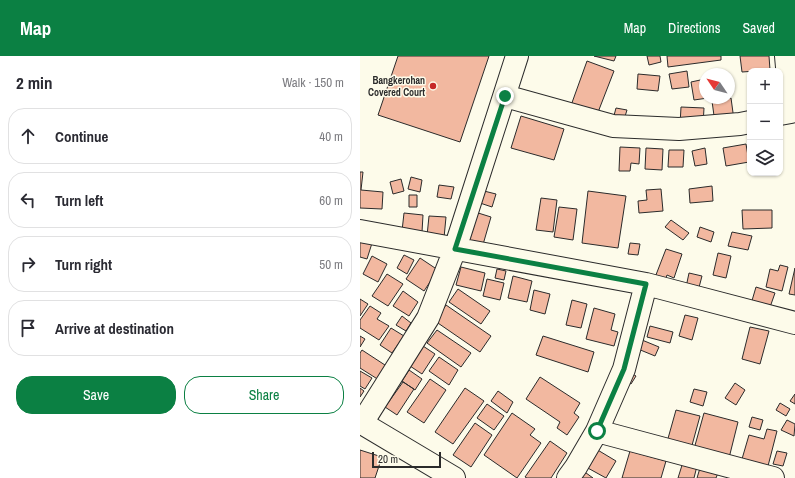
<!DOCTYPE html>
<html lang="en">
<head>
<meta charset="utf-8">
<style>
  body { margin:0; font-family:"Archivo Narrow",sans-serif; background:#f2f2f3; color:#2b2b33 }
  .controls { position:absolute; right:12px; top:12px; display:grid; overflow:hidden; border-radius:8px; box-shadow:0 1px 3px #0004 }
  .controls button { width:36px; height:36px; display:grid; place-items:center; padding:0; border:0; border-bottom:1px solid #e1e1e2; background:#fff; color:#2b2b33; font:20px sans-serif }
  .compass { position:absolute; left:339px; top:12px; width:36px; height:36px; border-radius:50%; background:#fff; box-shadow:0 1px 3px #0004; rotate:305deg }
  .scale { position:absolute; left:12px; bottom:10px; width:69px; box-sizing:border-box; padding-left:4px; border:2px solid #2b2b2b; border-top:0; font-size:11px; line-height:14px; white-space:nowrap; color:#2b2b2b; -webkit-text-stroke:3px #fdfbea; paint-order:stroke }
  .stop { position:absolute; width:12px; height:12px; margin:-9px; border:3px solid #0b8043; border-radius:50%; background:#fff }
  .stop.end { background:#0b8043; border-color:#fff; box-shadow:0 1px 4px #0008 }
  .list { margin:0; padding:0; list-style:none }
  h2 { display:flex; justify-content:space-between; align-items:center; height:52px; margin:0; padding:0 16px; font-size:17px }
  h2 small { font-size:13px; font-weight:400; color:#7c7c81 }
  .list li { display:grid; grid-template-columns:26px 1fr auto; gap:12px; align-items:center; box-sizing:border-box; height:56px; margin:0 8px 8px; padding:0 8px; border:1px solid #e1e1e2; border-radius:16px }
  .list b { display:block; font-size:15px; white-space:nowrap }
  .list em { font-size:13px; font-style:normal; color:#7c7c81 }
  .actions { display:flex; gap:8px; padding:12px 16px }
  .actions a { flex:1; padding:9px 0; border:1px solid #0b8043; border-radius:16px; text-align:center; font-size:14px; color:#0b8043 }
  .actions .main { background:#0b8043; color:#fff }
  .icon { flex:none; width:22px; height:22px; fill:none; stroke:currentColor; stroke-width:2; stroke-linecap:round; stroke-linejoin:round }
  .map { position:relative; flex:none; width:435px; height:422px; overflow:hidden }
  header { display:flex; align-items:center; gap:24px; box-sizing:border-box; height:56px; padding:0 20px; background:#0b8043; color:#fff }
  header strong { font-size:19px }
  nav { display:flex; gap:22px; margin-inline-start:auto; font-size:14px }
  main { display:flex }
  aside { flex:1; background:#fff }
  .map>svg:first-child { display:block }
  .building { fill:#f2b8a0; stroke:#2b2b2b }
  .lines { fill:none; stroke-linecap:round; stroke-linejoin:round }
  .minor-casing { stroke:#2b2b2b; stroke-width:24 }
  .minor { stroke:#fdfbea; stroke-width:22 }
  .route { stroke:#0b8043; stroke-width:5 }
  .poi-dot { fill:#c62828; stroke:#fdfbea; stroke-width:1.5 }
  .labels { text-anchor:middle; stroke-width:3; stroke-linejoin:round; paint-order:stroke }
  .poi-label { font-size:10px; font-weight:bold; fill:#2b2b2b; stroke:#fdfbea; text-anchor:end }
</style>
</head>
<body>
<header>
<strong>Map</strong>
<nav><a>Map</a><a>Directions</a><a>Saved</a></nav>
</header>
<main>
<aside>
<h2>2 min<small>Walk · 150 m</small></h2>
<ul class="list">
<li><svg class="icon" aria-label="ahead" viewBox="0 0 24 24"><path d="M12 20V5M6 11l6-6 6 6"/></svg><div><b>Continue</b></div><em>40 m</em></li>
<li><svg class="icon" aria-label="left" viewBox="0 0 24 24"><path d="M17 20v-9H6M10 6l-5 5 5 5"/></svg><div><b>Turn left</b></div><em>60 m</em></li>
<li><svg class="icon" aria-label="right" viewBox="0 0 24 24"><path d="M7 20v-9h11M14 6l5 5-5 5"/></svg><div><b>Turn right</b></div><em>50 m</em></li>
<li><svg class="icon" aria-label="arrive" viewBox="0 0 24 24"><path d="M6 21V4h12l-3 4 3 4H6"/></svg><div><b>Arrive at destination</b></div></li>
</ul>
<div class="actions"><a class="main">Save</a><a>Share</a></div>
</aside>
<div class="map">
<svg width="435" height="422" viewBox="0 0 435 422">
  <rect width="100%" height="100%" fill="#fdfbea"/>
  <path class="building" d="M38,0H129L100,86L18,59Z
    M234,0H256L254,5Z
    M287,0H300L301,6L289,9Z
    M307,0H361V4L308,11Z
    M380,0H409L410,14L382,16Z
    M227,5L254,15L235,64L209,55Z
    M327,15L329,31L312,33L309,18Z
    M278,18L300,20L298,35L277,33Z
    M345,23V42H348L334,44L331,26Z
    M388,23H390V38Z
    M371,42L374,64L355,67L352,45Z
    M321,51L344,52L343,69H320Z
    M256,52L267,54L262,70L252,67Z
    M161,60L204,73L194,104L151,92Z
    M386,88L389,106L366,110L363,92Z
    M260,91L280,92L279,108L271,107L270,115H259Z
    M286,92L303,93L302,114L285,113Z
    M345,92L347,108L335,110L332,95Z
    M309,94H324L323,111H308Z
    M0,116H3L1,134L23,136L22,153L0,152Z
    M51,121L62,124L60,136L48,133Z
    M41,123L44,135L33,138L30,126Z
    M79,129L94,131L91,143L77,141Z
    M352,130L353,145L330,147L329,133Z
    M301,133L303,155L279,157L278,145L287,144L286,134Z
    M124,135L136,138L132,151L120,147Z
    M228,135L266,140L258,192L222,187Z
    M49,139H57V151H49Z
    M181,142L197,144L193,176L176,174Z
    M199,151L217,153L213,184L194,181Z
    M382,154H412V172L383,173Z
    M115,156L131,161L122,192L106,188Z
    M44,157L63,159L62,176L42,175Z
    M69,160L86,161L84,182L67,180Z
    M311,164L329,177L323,184L305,171Z
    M340,171L354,176L351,186L337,181Z
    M372,176L392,180L388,194L368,190Z
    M0,182L13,184L7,203L0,201Z
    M270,187L280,188L278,199L268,198Z
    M306,193L322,198L314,222L307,219L304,227L294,224Z
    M358,197L371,200L366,222L353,219Z
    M44,199L54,204L47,218L37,212Z
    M12,200L27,208L18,226L3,218Z
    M60,202L78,214L64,235L46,223Z
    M420,209L428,211L422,235L406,231L410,213L418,215Z
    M101,211L125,217L121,235L96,229Z
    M435,212V239L429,238Z
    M137,213L146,215L144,224L135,222Z
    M329,217L342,220L337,239L325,236Z
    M27,218L43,228L28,250L12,240Z
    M153,220L172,225L167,246L148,242Z
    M127,223L144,227L140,244L123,240Z
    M396,231L415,237L409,254L391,248Z
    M98,233L130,255L121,268L89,246Z
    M174,234L190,238L185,258L170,254Z
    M43,235L58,246L49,260L33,250Z
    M0,243L8,248L0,260Z
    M212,244L227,248L221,272L206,269Z
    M86,249L131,280L120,296L75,265Z
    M10,250L21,257L17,263L29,270L19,284L0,272V264Z
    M234,252L255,258L251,274L258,276L254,290L226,283Z
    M325,259L338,262L332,284L319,280Z
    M42,260L51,267L46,275L36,269Z
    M290,270L313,276L310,287L287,281Z
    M390,271L409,275L400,308L382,303Z
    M31,272L44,280L32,297L20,289Z
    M77,274L111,297L101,311L67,287Z
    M0,280L5,283L0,291Z
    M183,280L234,296L228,316L176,299Z
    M282,284L299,291L295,300L278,293Z
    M63,290L75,298L62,318L50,310Z
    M2,294L28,311L19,324L0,312V297Z
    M79,301L98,314L89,329L69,315Z
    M49,314L62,323L55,334L42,325Z
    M0,315L12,322L5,333L0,330Z
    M271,317L276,320L271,328L266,325Z
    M180,321L220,347L214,357L219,361L207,379L197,372L200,366L166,343Z
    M70,323L86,334L64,367L47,356Z
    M43,326L54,333L37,359L25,351Z
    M375,327L385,334L376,349L365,342Z
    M0,332L4,335L0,341Z
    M105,332L124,345L93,388L75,376Z
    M334,333L347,336L343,350L330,346Z
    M138,335L153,346L147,357L131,345Z
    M435,338V348L430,345Z
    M420,347L430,353L426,360L416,354Z
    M127,348L144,360L134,374L117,362Z
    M316,354L340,360L331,393L307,386Z
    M152,357L175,373L170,379L181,387L157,422L124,399Z
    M344,357L378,366L369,402L334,393Z
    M392,361L403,364L400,374L389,371Z
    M427,364L435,368L434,380L421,374Z
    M115,367L132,379L111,411L93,399Z
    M407,373L417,375L408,410L382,403L389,379L404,383Z
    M190,385L207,397L191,422H167L165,421Z
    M236,393L256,405L246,422L226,411Z
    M0,394L22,401L15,422H0Z
    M270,395L306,405L301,422H262Z
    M417,395L427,397L423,410L413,408Z
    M323,406L337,410L334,422H318Z
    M340,412L358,417L356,422H337Z
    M222,414L233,422H217Z"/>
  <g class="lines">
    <defs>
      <path id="minor" d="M145,40L253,70L319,73L380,68L390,66
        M420,58L431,56L426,0
        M0,175L286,228L435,267
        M0,366L94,422
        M2,367L68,262L95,193L157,0
        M237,375L413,422
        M208,422L216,411L237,375L264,313L286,228"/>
    </defs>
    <use href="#minor" class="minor-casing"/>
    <use href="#minor" class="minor"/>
  </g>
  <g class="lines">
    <path class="route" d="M145,40L95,193L286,228L264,313L237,375"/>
  </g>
  <circle class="poi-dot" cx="73" cy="30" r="4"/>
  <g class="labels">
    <g class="poi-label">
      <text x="65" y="28">Bangkerohan<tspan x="65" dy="12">Covered Court</tspan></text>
    </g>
  </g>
</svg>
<div class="controls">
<button>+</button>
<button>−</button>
<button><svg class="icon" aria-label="layers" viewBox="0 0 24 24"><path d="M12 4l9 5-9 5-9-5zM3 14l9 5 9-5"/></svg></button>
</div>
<svg class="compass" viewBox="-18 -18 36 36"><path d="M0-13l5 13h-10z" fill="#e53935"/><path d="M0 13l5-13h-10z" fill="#7c7c81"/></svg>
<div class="scale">20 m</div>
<div class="stop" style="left:237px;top:375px"></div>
<div class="stop end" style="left:145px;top:40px"></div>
</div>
</main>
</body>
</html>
